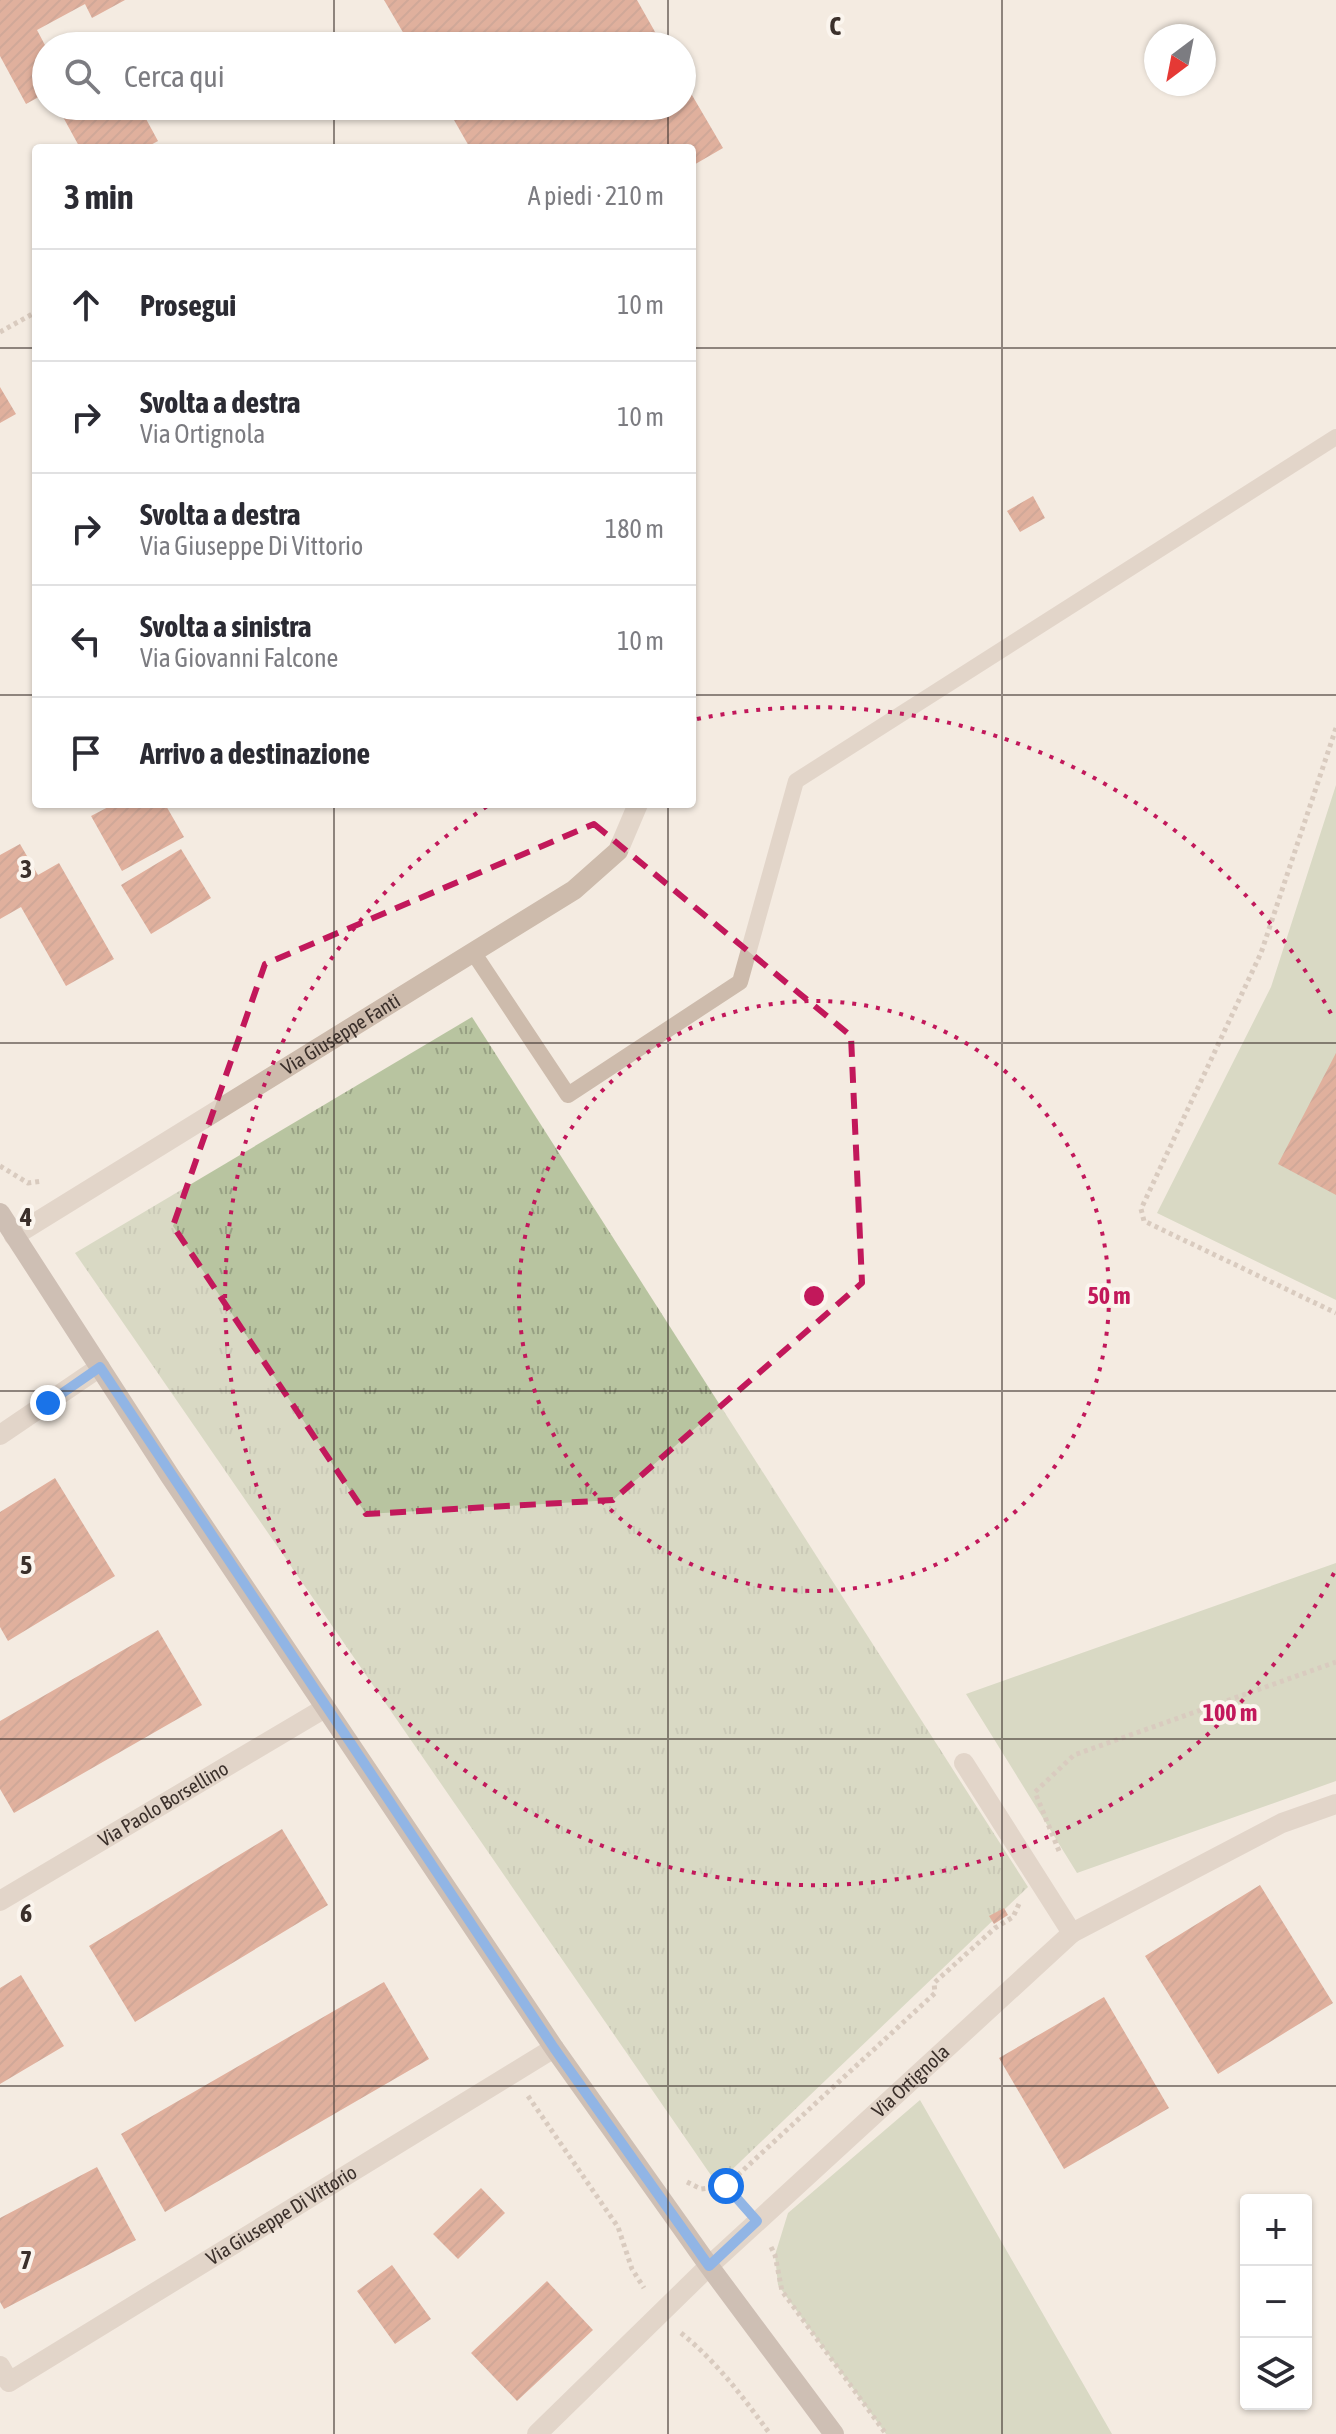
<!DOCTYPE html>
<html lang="it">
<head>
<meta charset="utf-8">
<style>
  body { margin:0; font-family:"Asap Condensed",sans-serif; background:#f2f2f3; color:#2b2b33 }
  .controls { position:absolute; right:24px; bottom:24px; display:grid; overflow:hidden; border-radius:8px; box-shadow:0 2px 6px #0004 }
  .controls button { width:72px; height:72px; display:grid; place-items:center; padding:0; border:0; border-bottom:2px solid #e1e1e2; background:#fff; color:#2b2b33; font:40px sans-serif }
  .compass { position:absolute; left:1144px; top:24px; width:72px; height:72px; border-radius:50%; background:#fff; box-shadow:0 2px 6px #0004; rotate:212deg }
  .stop { position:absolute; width:24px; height:24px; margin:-18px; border:6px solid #1a73e8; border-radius:50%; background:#fff }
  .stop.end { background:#1a73e8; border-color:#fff; box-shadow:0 2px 8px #0008 }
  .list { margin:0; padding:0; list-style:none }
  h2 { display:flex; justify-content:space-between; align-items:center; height:104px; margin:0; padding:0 32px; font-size:34px }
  h2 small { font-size:26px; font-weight:400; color:#7c7c81 }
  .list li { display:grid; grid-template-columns:52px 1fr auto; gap:24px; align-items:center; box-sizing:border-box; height:112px; padding:0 32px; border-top:2px solid #e1e1e2 }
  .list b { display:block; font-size:30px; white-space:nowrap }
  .list p { margin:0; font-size:26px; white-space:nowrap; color:#7c7c81 }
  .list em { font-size:26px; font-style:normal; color:#7c7c81 }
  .icon { flex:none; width:44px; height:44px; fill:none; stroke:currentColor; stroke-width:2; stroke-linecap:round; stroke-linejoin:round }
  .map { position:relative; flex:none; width:1336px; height:2434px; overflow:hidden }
  .search { position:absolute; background:#fff; box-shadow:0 2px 6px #0004; left:32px; top:32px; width:664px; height:88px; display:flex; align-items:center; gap:20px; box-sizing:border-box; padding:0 28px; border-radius:44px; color:#7c7c81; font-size:30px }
  .panel { position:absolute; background:#fff; box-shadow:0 2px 6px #0004; left:32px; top:144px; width:664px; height:664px; border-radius:8px }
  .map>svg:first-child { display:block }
  .grass { fill:#b8c4a0 }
  .park { fill:url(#park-tufts) }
  .building { fill:url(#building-hatch) }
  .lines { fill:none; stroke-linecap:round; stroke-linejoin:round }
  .path { stroke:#b9a596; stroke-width:5; stroke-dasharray:4 4; stroke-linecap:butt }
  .service { stroke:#cdbbac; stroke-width:16 }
  .minor { stroke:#cdbbac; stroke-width:20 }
  .secondary { stroke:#a18a7d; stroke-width:20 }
  .route { stroke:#1a73e8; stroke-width:10 }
  .marked { fill:none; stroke:#c2185b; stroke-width:6; stroke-dasharray:16 10; stroke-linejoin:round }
  .grid { fill:none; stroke:#3b302b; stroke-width:2; stroke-opacity:0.55 }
  .ring { fill:none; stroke:#c2185b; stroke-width:4; stroke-dasharray:4 8 }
  .labels { text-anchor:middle; stroke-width:8; stroke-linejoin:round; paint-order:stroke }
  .street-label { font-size:20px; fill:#3b302b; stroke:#fbf5ee }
  .grid-label { font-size:26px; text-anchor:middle; font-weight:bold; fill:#3b302b; stroke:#fbf5ee; stroke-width:8; stroke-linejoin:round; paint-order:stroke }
  .centre { fill:#c2185b; stroke:#fbf5ee; stroke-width:4 }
  .ring-label { font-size:24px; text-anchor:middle; font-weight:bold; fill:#c2185b; stroke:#fbf5ee; stroke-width:8; stroke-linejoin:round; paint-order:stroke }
</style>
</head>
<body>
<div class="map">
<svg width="1336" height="2434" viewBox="0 0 1336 2434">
  <defs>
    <pattern id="park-tufts" width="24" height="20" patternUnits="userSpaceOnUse" patternTransform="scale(2)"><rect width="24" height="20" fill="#b8c4a0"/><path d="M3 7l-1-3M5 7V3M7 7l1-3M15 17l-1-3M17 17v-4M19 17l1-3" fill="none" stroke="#97a083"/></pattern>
    <pattern id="building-hatch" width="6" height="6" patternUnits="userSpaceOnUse" patternTransform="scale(2)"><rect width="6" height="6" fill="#c8694b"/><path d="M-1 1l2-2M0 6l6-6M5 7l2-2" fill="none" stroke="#a4573f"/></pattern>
  </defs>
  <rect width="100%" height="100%" fill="#f4ebe1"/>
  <path class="grass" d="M1336,785V1300L1157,1213L1271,987Z
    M1336,1563V1781L1077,1873L966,1694Z
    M920,2100L1112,2434H886L778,2285L775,2255L788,2213Z"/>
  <path class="park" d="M472,1017L1028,1887L717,2184L75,1253Z"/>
  <path class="building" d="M0,0H125L92,18L85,4L37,30L46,47V93L26,104L0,56Z
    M384,0H637L663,46H411Z
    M682,78L723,148L692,166V148H470L446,106H682Z
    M57,106H139L158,141L145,148H80Z
    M0,387L16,414L0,423Z
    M1033,496L1045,518L1020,532L1007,511Z
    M114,804H165L184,837L122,871L91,816Z
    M20,844L38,875L59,863L114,959L66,986L21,907L0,919V855Z
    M181,849L211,898L151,934L121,885Z
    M1336,1053V1195L1278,1164Z
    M55,1478L115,1576L8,1641L0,1627V1512Z
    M158,1630L202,1705L14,1813L0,1789V1721Z
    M282,1829L328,1905L135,2022L89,1946Z
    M1260,1885L1333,2003L1218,2074L1145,1956Z
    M1004,1908L1008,1915L994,1924L989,1916Z
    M21,1975L64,2046L0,2084V1988Z
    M384,1982L429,2059L165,2212L121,2134Z
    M1104,1997L1169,2108L1064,2169L999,2058Z
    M97,2167L136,2240L4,2309L0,2302V2218Z
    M481,2188L505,2213L458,2259L433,2234Z
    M392,2265L431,2319L395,2344L357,2291Z
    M547,2281L593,2330L517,2401L471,2353Z"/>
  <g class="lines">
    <path class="path" d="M0,332L36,312
      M1336,728L1261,953L1141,1209L1144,1221L1336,1313
      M0,1166L28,1183L42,1181
      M1059,1851L1035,1792L1074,1755L1336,1662
      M528,2096L618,2227L632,2269L644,2288
      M687,2182L701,2189L726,2186L738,2199
      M726,2186L935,1993L934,1983L995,1928L1013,1917L1019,1904
      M771,2247L775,2255L782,2291L886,2434
      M681,2333C717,2362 743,2397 770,2434"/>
    <path class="service" d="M473,952L568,1095L740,982L796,781L1336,437"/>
    <g class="minor">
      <path id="s1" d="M14,1236L574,890L618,851L638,804"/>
      <path d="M0,1435L100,1367"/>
      <path d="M964,1763L1072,1933"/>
      <path id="s2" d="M0,1901L325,1708"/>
      <path id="s3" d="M0,2366L9,2382L554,2048"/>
      <path id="s4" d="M537,2434L709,2266L1072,1933L1282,1823L1336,1804"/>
    </g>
    <path class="secondary" d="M0,1213L170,1476L554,2048L709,2266L834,2434"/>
  </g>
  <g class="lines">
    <path class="route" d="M48,1403L100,1367L554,2048L709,2266L757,2221L726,2186"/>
  </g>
  <path d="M0 0H1336V2434H0ZM594,824L851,1036L862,1283L613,1500L366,1514L173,1226L265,964Z" fill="#f4ebe1" fill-opacity=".55" fill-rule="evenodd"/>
  <path class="marked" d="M594,824L851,1036L862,1283L613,1500L366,1514L173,1226L265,964Z"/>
  <path class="grid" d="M334,0V46M668,0V46M1002,0V2434M334,106V148M668,106V148M0,348H36M692,348H1336M0,695H36M692,695H1336M334,804V2434M668,804V2434M0,1043H1336M0,1391H1336M0,1739H1336M0,2086H1336"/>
  <g class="ring">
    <circle cx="814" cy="1296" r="295"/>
    <path d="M1334 1573A589 589 0 1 1 489 805M697 719A589 589 0 0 1 1334 1019"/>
  </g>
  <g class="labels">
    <g class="street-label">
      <text dy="7" stroke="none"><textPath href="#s1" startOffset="384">Via Giuseppe Fanti</textPath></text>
      <text dy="7" stroke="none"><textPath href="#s2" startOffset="190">Via Paolo Borsellino</textPath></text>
      <text dy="7" stroke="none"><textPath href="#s4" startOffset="514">Via Ortignola</textPath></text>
      <text dy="7" stroke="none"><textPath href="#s3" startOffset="338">Via Giuseppe Di Vittorio</textPath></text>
    </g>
  </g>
  <g class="grid-label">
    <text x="835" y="35">C</text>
    <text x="26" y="878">3</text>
    <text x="26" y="1226">4</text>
    <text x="26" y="1574">5</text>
    <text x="26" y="1922">6</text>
    <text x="26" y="2269">7</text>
  </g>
  <circle cx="814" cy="1296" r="12" class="centre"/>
  <g class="ring-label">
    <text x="1109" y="1304">50 m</text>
    <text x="1230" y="1721">100 m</text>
  </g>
</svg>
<div class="controls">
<button>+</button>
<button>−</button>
<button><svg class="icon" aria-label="layers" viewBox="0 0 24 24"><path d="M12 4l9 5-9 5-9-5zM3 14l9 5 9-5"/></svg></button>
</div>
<svg class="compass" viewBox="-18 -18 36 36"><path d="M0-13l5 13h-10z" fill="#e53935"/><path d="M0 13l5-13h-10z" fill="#7c7c81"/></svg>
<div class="stop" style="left:726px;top:2186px"></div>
<div class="stop end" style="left:48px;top:1403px"></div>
<div class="search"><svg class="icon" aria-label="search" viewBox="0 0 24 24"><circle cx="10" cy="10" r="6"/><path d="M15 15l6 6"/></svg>Cerca qui</div>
<section class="panel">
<h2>3 min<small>A piedi · 210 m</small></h2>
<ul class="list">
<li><svg class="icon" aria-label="ahead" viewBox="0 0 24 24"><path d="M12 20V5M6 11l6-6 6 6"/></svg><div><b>Prosegui</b></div><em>10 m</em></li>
<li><svg class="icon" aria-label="right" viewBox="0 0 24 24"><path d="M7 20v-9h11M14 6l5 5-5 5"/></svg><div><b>Svolta a destra</b><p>Via Ortignola</p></div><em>10 m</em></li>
<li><svg class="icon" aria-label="right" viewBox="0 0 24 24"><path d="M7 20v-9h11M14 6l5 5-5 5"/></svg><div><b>Svolta a destra</b><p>Via Giuseppe Di Vittorio</p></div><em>180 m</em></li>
<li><svg class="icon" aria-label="left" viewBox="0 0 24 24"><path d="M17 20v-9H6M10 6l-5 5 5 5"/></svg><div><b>Svolta a sinistra</b><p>Via Giovanni Falcone</p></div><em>10 m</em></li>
<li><svg class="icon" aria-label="arrive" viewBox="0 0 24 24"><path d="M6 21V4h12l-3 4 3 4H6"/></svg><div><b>Arrivo a destinazione</b></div></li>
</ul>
</section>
</div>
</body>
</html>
